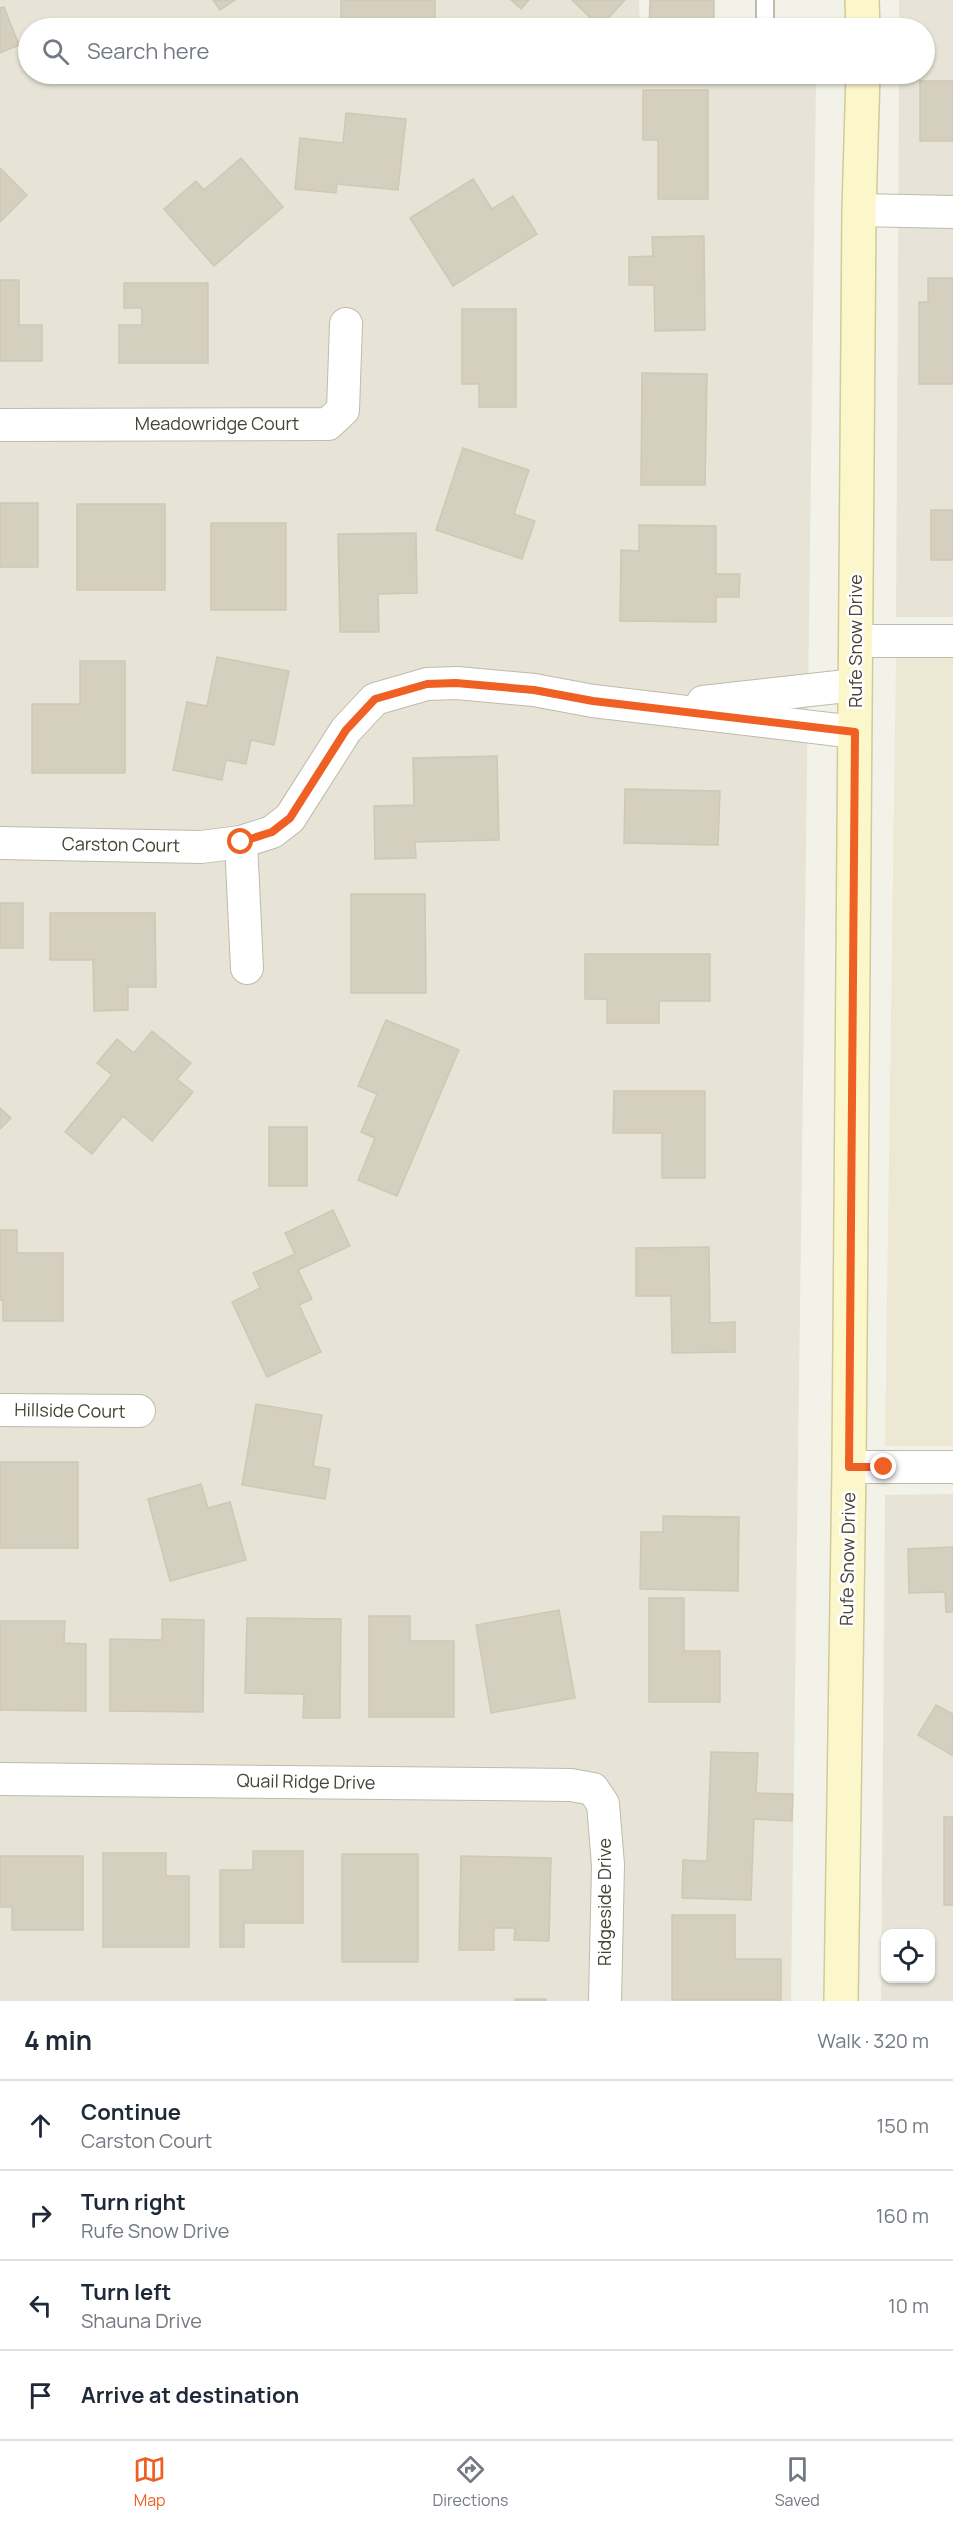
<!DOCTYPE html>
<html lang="en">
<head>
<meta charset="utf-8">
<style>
  body { margin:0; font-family:Manrope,sans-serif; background:#f6f6f7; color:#1f2937 }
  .controls { position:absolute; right:18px; bottom:18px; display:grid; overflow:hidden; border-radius:12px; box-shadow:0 2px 4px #0004 }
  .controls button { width:54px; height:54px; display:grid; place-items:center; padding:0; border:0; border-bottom:2px solid #e0e1e3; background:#fff; color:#1f2937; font:30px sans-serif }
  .stop { position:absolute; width:18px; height:18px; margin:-14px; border:4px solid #ef6024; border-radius:50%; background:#fff }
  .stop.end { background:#ef6024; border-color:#fff; box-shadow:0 2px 6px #0008 }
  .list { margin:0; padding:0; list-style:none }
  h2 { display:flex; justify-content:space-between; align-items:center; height:78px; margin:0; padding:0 24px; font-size:26px }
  h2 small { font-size:20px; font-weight:400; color:#747a83 }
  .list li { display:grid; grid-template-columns:39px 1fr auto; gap:18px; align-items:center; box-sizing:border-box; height:90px; padding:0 24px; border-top:2px solid #e0e1e3 }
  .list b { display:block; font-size:22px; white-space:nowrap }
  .list p { margin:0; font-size:20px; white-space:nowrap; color:#747a83 }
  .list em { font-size:20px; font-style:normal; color:#747a83 }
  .icon { flex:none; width:33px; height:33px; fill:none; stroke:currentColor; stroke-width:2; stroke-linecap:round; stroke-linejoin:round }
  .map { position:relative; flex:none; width:953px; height:2001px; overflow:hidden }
  .search { position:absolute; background:#fff; box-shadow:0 2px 4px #0004; left:18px; right:18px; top:18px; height:66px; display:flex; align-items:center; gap:15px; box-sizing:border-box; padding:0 21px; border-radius:33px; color:#747a83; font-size:22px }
  .sheet { height:438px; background:#fff }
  nav { display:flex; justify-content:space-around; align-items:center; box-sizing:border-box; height:84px; border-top:2px solid #e0e1e3; background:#fff; font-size:16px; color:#747a83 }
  nav a { display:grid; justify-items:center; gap:3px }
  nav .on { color:#ef6024 }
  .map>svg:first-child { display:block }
  .residential { fill:#e7e4d7; fill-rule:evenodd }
  .education { fill:#ece8d3 }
  .building { fill:#d4cfbe; stroke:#cfc8b2; stroke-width:1.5 }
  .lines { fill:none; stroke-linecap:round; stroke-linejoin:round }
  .service-casing { stroke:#bebbab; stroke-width:20 }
  .minor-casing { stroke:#bebbab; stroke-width:34 }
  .secondary-casing { stroke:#d1ca9a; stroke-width:36 }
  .service { stroke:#fff; stroke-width:16 }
  .minor { stroke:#fff; stroke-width:32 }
  .secondary { stroke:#fcf7ca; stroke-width:33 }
  .route { stroke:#ef6024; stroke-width:8 }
  .labels { text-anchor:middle; stroke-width:5; stroke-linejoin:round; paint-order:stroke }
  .street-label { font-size:18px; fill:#464337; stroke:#fff }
</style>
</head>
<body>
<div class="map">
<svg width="953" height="2001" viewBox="0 0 953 2001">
  <rect width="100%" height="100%" fill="#f3f2e8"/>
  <path class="residential" d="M0,0H639L640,28H28V74H640L816,84L791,2001H0Z
    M899,0H953V617H896L899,74H924V28H899Z
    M953,1494V2001H881L885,1495ZM886,1934H930V1978H886Z"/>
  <path class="education" d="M896,658H953V1446H885Z"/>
  <path class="building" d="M213,0H235L220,10Z
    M341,0H435V28H341Z
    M511,0H529L521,9Z
    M572,0H625L600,27Z
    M650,0H714V28H649Z
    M4,7L19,45L0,53V8Z
    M920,81H953V141H920Z
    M643,90H708V199H658V140H643Z
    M346,113L406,119L398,190L337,184L336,193L295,189L300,138L343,143Z
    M241,158L283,207L214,266L164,209L196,181L204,190Z
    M0,168L27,195L0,222Z
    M473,179L492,209L513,196L537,234L453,286L410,218Z
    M704,236L705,330L655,331L654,285H629V257L653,256L652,237Z
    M928,278H953V384H919V302H928Z
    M0,280H19V325H42V361H0Z
    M124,283H208V363H119V325H142V308H124Z
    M462,309H516V407H479V384H462Z
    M642,373L707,374L705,485H641Z
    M463,448L529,470L514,514L535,521L522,559L436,530Z
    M0,503H38V567H0Z
    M77,504H165V590H77Z
    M931,510H953V560H931Z
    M211,523H286V610H211Z
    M639,525L716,526V574H740L739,597H716V622L620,621L621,550L639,551Z
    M416,533L417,593L378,594L379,632H340L338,534Z
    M217,657L289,671L274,745L251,740L246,764L226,760L222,780L173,770L187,702L207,706Z
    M80,661H125V773H32V704H80Z
    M497,756L499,840L415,842L416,858L375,859L374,806L414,805L413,758Z
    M625,789L720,791L718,845L624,843Z
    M351,894H425L426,993H351Z
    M0,903H23V948H0Z
    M50,913H155L156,987H128V1010L94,1011L93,960H50Z
    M585,954H710V1001H659V1023H607V999H585Z
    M386,1020L459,1050L397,1196L358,1180L375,1138L361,1132L377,1094L358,1086Z
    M152,1031L191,1063L177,1079L193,1092L152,1141L123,1116L92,1154L65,1132L112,1075L97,1063L117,1039L134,1053Z
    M614,1091H705V1178H662V1133H613Z
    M0,1108L11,1118L0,1129Z
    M269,1127H307V1186H269Z
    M333,1210L350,1246L298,1270L312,1299L299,1305L321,1352L267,1377L232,1302L260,1288L253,1273L295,1254L285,1233Z
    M0,1230H17V1253H63V1321H3V1300H0Z
    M709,1247L710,1323L735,1322V1352L672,1353L671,1296H636V1248Z
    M256,1404L322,1415L313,1466L330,1469L325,1499L242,1485Z
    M0,1462H78V1548H0Z
    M201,1484L208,1508L230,1502L246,1560L170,1581L148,1499Z
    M663,1516L739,1517L738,1591L640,1589L641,1532H663Z
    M953,1547V1612H946L945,1592L909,1593L908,1549Z
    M649,1598H684V1651H720V1702H649Z
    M559,1610L575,1698L491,1713L476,1625Z
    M369,1616H410V1641H454V1717H369Z
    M247,1618L341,1619L340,1718H303L304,1694L245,1693Z
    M162,1619L204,1620L203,1712L110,1711V1639L162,1640Z
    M0,1621H65L64,1643L86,1644V1711L0,1710Z
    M936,1705L953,1714V1756L918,1735Z
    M711,1752L758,1753L756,1793L793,1794L792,1821L754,1819L751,1900L682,1898L683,1860L707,1861Z
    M944,1817H953V1905H944Z
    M253,1851H303V1923H244V1947H220V1870H253Z
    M103,1853H166V1876H189V1947H103Z
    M342,1854H418V1962H342Z
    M0,1856H83V1930H12V1907H0Z
    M461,1856L551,1858L549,1941L514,1940L515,1928H494V1950H459Z
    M672,1915H735V1959H781V2000H672Z
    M515,1999H546V2001H515Z"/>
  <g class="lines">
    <defs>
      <path id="service" d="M765,28V0"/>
      <path id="minor" d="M859,210L953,212
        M0,425L328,424L343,410L346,324
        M856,641H953
        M703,702L855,685
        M241,842L247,968
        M0,843L201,847L241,842L272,832L290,818L346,730L375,699L427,684L457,683L534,690L593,701L855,732
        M0,1410L139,1411
        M849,1467H953
        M0,1779L571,1785L593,1789L603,1804L608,1865L605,2001"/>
      <path id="secondary" d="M862,0L863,28
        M841,2001L849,1467L859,210L863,74"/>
    </defs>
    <use href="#service" class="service-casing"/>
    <use href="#minor" class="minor-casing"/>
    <use href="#secondary" class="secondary-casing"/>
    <use href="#service" class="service"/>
    <use href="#minor" class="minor"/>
    <use href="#secondary" class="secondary"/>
  </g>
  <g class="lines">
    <path class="route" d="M241,842L272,832L290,818L346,730L375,699L427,684L456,683L534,690L593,701L855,732L849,1467H884"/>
  </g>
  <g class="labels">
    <g class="street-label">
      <text x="217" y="430">Meadowridge Court</text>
      <text transform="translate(856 641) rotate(-90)" y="6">Rufe Snow Drive</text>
      <text transform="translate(121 845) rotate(1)" y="6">Carston Court</text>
      <text transform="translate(70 1411) rotate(1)" y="6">Hillside Court</text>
      <text transform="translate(848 1559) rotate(-89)" y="6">Rufe Snow Drive</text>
      <text transform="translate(306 1782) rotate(1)" y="6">Quail Ridge Drive</text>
      <text transform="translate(605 1902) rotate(-90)" y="6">Ridgeside Drive</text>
    </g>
  </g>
</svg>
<div class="controls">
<button><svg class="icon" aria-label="locate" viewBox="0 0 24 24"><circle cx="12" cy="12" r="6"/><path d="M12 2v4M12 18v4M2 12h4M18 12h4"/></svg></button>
</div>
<div class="stop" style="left:241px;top:842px"></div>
<div class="stop end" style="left:884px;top:1467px"></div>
<div class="search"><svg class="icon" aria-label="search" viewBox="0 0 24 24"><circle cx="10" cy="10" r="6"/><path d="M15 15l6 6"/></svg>Search here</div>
</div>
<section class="sheet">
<h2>4 min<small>Walk · 320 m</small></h2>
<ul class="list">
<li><svg class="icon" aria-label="ahead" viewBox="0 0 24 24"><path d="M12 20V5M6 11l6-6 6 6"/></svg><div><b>Continue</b><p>Carston Court</p></div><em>150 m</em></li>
<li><svg class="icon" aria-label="right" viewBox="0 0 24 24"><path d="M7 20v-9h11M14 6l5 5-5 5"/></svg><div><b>Turn right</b><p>Rufe Snow Drive</p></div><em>160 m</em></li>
<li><svg class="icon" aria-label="left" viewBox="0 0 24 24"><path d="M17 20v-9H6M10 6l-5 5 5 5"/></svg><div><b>Turn left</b><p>Shauna Drive</p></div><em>10 m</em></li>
<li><svg class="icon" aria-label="arrive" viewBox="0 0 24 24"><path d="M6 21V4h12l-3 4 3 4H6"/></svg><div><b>Arrive at destination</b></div></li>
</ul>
</section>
<nav>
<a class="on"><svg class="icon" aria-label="map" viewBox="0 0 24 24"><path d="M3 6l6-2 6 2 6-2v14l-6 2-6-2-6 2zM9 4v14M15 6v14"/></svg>Map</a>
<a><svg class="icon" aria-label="directions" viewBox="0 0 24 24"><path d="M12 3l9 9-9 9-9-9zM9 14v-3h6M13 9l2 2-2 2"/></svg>Directions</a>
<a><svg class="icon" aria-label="saved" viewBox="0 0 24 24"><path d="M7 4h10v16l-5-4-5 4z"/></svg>Saved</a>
</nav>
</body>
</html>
